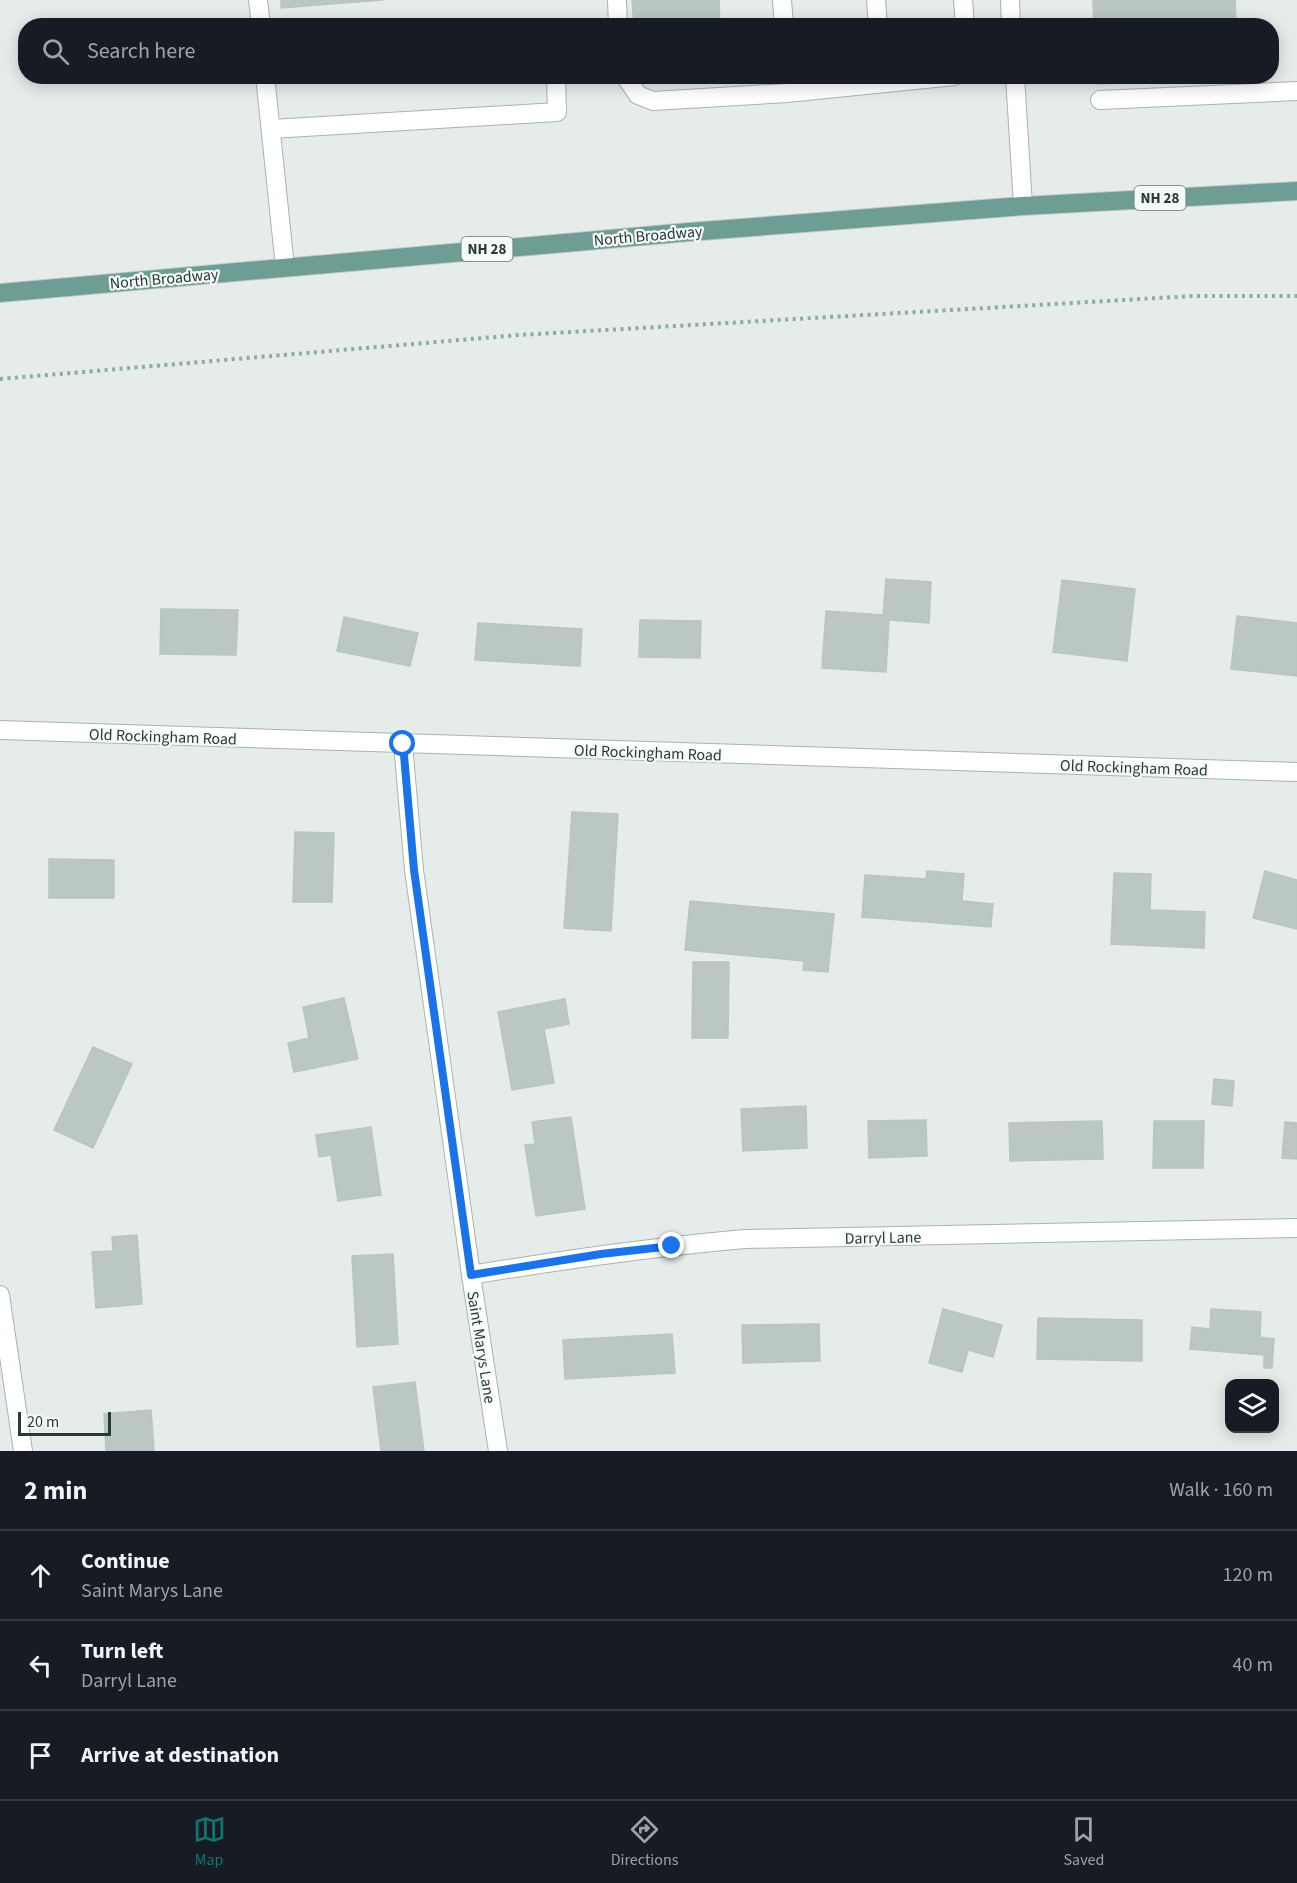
<!DOCTYPE html>
<html lang="en">
<head>
<meta charset="utf-8">
<style>
  body { margin:0; font-family:"Source Sans 3",sans-serif; background:#20242c; color:#f1f3f6 }
  .controls { position:absolute; right:18px; bottom:18px; display:grid; overflow:hidden; border-radius:12px; box-shadow:0 3px 15px #0003 }
  .controls button { width:54px; height:54px; display:grid; place-items:center; padding:0; border:0; border-bottom:2px solid #363941; background:#171b24; color:#f1f3f6; font:30px sans-serif }
  .scale { position:absolute; left:18px; bottom:15px; width:93px; box-sizing:border-box; padding-left:6px; border:3px solid #263c38; border-top:0; font-size:16px; line-height:21px; white-space:nowrap; color:#263c38; -webkit-text-stroke:4px #f5f9f7; paint-order:stroke }
  .stop { position:absolute; width:18px; height:18px; margin:-14px; border:4px solid #1a73e8; border-radius:50%; background:#fff }
  .stop.end { background:#1a73e8; border-color:#fff; box-shadow:0 2px 6px #0008 }
  .list { margin:0; padding:0; list-style:none }
  h2 { display:flex; justify-content:space-between; align-items:center; height:78px; margin:0; padding:0 24px; font-size:26px }
  h2 small { font-size:20px; font-weight:400; color:#9ea1a6 }
  .list li { display:grid; grid-template-columns:39px 1fr auto; gap:18px; align-items:center; box-sizing:border-box; height:90px; padding:0 24px; border-top:2px solid #363941 }
  .list b { display:block; font-size:22px; white-space:nowrap }
  .list p { margin:0; font-size:20px; white-space:nowrap; color:#9ea1a6 }
  .list em { font-size:20px; font-style:normal; color:#9ea1a6 }
  .icon { flex:none; width:33px; height:33px; fill:none; stroke:currentColor; stroke-width:2; stroke-linecap:round; stroke-linejoin:round }
  .map { position:relative; flex:none; width:1297px; height:1451px; overflow:hidden }
  .search { position:absolute; background:#171b24; box-shadow:0 3px 15px #0003; left:18px; right:18px; top:18px; height:66px; display:flex; align-items:center; gap:15px; box-sizing:border-box; padding:0 21px; border-radius:24px; color:#9ea1a6; font-size:22px }
  .sheet { height:348px; background:#171b24 }
  nav { display:flex; justify-content:space-around; align-items:center; box-sizing:border-box; height:84px; border-top:2px solid #363941; background:#171b24; font-size:16px; color:#9ea1a6 }
  nav a { display:grid; justify-items:center; gap:3px }
  nav .on { color:#0f766e }
  .map>svg:first-child { display:block }
  .building { fill:#bac7c3; stroke:#b8c5c1; stroke-width:1.5 }
  .lines { fill:none; stroke-linecap:round; stroke-linejoin:round }
  .minor-casing { stroke:#a8b4b0; stroke-width:20 }
  .major-casing { stroke:#c2c8c7; stroke-width:20 }
  .path { stroke:#89aca3; stroke-width:4; stroke-dasharray:3 4.5; stroke-linecap:butt }
  .minor { stroke:#fff; stroke-width:18 }
  .major { stroke:#6e9d94; stroke-width:18 }
  .route { stroke:#1a73e8; stroke-width:8 }
  .labels { text-anchor:middle; stroke-width:4.5; stroke-linejoin:round; paint-order:stroke }
  .shield { fill:#f5f9f7; stroke:#647571; stroke-width:1.5 }
  .shield-label { font-size:15px; font-weight:bold; fill:#263c38 }
  .street-label { font-size:16px; fill:#263c38; stroke:#f5f9f7 }
</style>
</head>
<body>
<div class="map">
<svg width="1297" height="1451" viewBox="0 0 1297 1451">
  <rect width="100%" height="100%" fill="#e5ece9"/>
  <path class="building" d="M281,0H383L281,8Z
    M632,0H719L720,26H634Z
    M1093,0H1235L1236,26H1094Z
    M1096,76H1238V78L1096,84Z
    M886,579L931,582L929,623L889,620L886,672L822,668L826,611L883,615Z
    M1062,580L1135,589L1127,661L1053,652Z
    M161,609L238,610L236,655L160,654Z
    M1237,616L1297,623V676L1231,669Z
    M344,617L418,633L410,666L337,651Z
    M640,620L701,621L700,658L639,657Z
    M478,623L582,629L580,666L475,660Z
    M572,812L618,814L611,931L564,928Z
    M295,832L334,833L332,902H293Z
    M49,859L114,860V898H49Z
    M927,871L964,874L962,901L993,904L991,927L862,917L865,875L926,879Z
    M1265,871L1297,880V929L1253,918Z
    M1114,873L1151,874L1150,910L1205,912L1204,948L1111,944Z
    M690,901L834,914L828,972L803,970L804,961L685,950Z
    M693,962H729L728,1038H692Z
    M344,998L358,1059L294,1072L288,1043L309,1038L303,1007Z
    M565,999L569,1024L544,1029L554,1083L512,1090L498,1012Z
    M93,1047L132,1064L93,1148L54,1130Z
    M1214,1079L1234,1081L1232,1106L1212,1104Z
    M806,1106L807,1148L743,1151L741,1109Z
    M571,1117L585,1209L536,1216L525,1145L535,1144L532,1122Z
    M926,1120L927,1156L869,1158L868,1121Z
    M1102,1121L1103,1159L1010,1161L1009,1123Z
    M1154,1121H1204L1203,1168H1153Z
    M1285,1122L1297,1123V1159L1282,1158Z
    M371,1127L381,1195L338,1201L331,1155L319,1157L316,1135Z
    M137,1235L142,1304L96,1308L92,1252L113,1251L112,1237Z
    M393,1254L398,1344L357,1347L352,1256Z
    M943,1309L1002,1325L993,1357L968,1350L962,1372L929,1363Z
    M1211,1309L1261,1312L1260,1337L1274,1339L1272,1368H1264V1355L1190,1349L1192,1327L1210,1329Z
    M1038,1318L1142,1320V1361L1037,1359Z
    M819,1324L820,1361L743,1363L742,1325Z
    M672,1334L675,1373L565,1379L563,1340Z
    M415,1382L424,1451H381L373,1387Z
    M151,1410L154,1451H106L104,1414Z"/>
  <g class="lines">
    <defs>
      <path id="minor" d="M258,0L261,26
        M617,0L618,26
        M782,0L784,26
        M876,0L878,26
        M963,0L965,26
        M1010,0L1011,26
        M265,76L285,267
        M625,76L638,95L653,101L787,93L954,76
        M1015,76L1023,206
        M1100,100L1297,91
        M271,129L557,112L556,76
        M0,730L1297,772
        M403,744L414,870L471,1275L498,1451
        M471,1275C562,1260 653,1247 745,1239L1297,1228
        M0,1295L23,1451"/>
      <path id="major" d="M0,293L689,232L1023,206L1297,191"/>
    </defs>
    <use href="#minor" class="minor-casing"/>
    <use href="#major" class="major-casing"/>
    <path class="path" d="M0,379L519,335L1193,296H1297"/>
    <use href="#minor" class="minor"/>
    <use href="#major" class="major"/>
  </g>
  <g class="lines">
    <path class="route" d="M403,744L414,870L471,1275L601,1254L672,1246"/>
  </g>
  <g class="labels">
    <g class="shield">
      <rect x="1134.5" y="186" width="51" height="24" rx="4.5"/>
      <rect x="461.5" y="237" width="51" height="24" rx="4.5"/>
    </g>
    <g class="shield-label">
      <text x="1160" y="203">NH 28</text>
      <text x="487" y="254">NH 28</text>
    </g>
    <g class="street-label">
      <text transform="translate(648 235) rotate(-5)" y="6">North Broadway</text>
      <text transform="translate(164 278) rotate(-5)" y="6">North Broadway</text>
      <text transform="translate(163 736) rotate(2)" y="6">Old Rockingham Road</text>
      <text transform="translate(648 752) rotate(2)" y="6">Old Rockingham Road</text>
      <text transform="translate(1134 767) rotate(2)" y="6">Old Rockingham Road</text>
      <text transform="translate(883 1237) rotate(-1)" y="6">Darryl Lane</text>
      <text transform="translate(482 1347) rotate(81)" y="6">Saint Marys Lane</text>
    </g>
  </g>
</svg>
<div class="controls">
<button><svg class="icon" aria-label="layers" viewBox="0 0 24 24"><path d="M12 4l9 5-9 5-9-5zM3 14l9 5 9-5"/></svg></button>
</div>
<div class="scale">20 m</div>
<div class="stop" style="left:403px;top:744px"></div>
<div class="stop end" style="left:672px;top:1246px"></div>
<div class="search"><svg class="icon" aria-label="search" viewBox="0 0 24 24"><circle cx="10" cy="10" r="6"/><path d="M15 15l6 6"/></svg>Search here</div>
</div>
<section class="sheet">
<h2>2 min<small>Walk · 160 m</small></h2>
<ul class="list">
<li><svg class="icon" aria-label="ahead" viewBox="0 0 24 24"><path d="M12 20V5M6 11l6-6 6 6"/></svg><div><b>Continue</b><p>Saint Marys Lane</p></div><em>120 m</em></li>
<li><svg class="icon" aria-label="left" viewBox="0 0 24 24"><path d="M17 20v-9H6M10 6l-5 5 5 5"/></svg><div><b>Turn left</b><p>Darryl Lane</p></div><em>40 m</em></li>
<li><svg class="icon" aria-label="arrive" viewBox="0 0 24 24"><path d="M6 21V4h12l-3 4 3 4H6"/></svg><div><b>Arrive at destination</b></div></li>
</ul>
</section>
<nav>
<a class="on"><svg class="icon" aria-label="map" viewBox="0 0 24 24"><path d="M3 6l6-2 6 2 6-2v14l-6 2-6-2-6 2zM9 4v14M15 6v14"/></svg>Map</a>
<a><svg class="icon" aria-label="directions" viewBox="0 0 24 24"><path d="M12 3l9 9-9 9-9-9zM9 14v-3h6M13 9l2 2-2 2"/></svg>Directions</a>
<a><svg class="icon" aria-label="saved" viewBox="0 0 24 24"><path d="M7 4h10v16l-5-4-5 4z"/></svg>Saved</a>
</nav>
</body>
</html>
